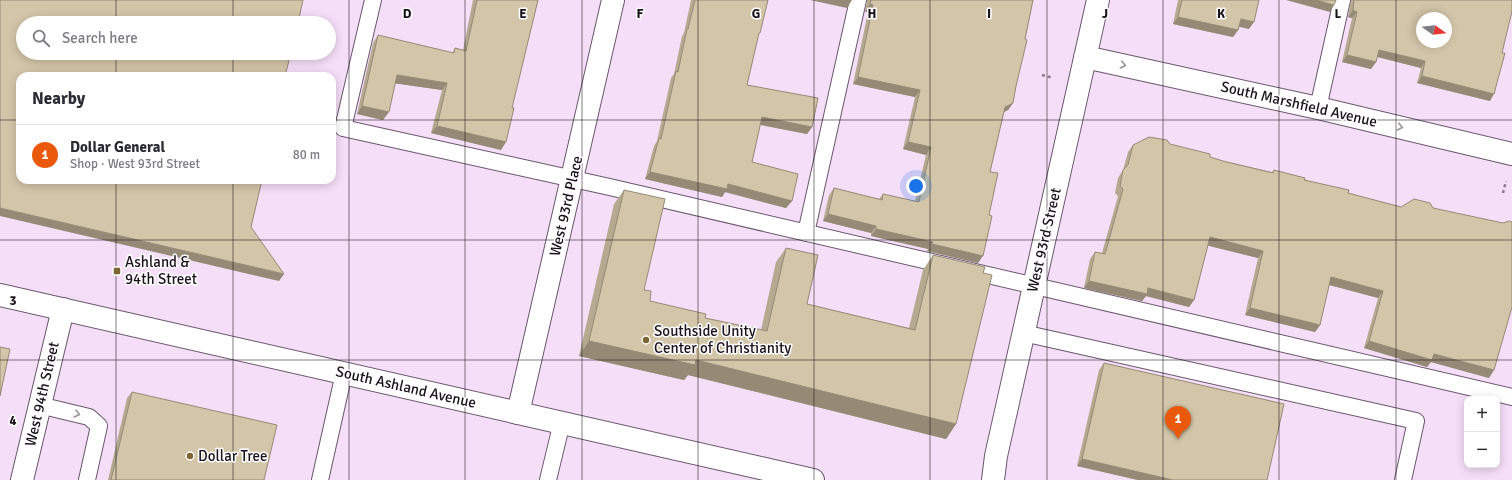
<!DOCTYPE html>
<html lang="en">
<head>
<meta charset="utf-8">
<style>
  body { margin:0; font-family:Signika,sans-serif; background:#f2f2f3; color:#2b2b33 }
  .controls { position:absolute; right:12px; bottom:12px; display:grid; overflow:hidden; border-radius:8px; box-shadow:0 2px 10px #0003 }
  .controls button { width:36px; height:36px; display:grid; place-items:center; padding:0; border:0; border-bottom:1px solid #e1e1e2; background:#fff; color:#2b2b33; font:20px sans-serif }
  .compass { position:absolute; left:1416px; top:12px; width:36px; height:36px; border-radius:50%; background:#fff; box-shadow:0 2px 10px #0003; rotate:104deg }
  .you { position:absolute; left:916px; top:186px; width:14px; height:14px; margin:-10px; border:3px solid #fff; border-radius:50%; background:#1a73e8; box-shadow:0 0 0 6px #1a73e833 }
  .badge { display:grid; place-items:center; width:26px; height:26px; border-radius:50%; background:#ea580c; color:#fff; font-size:13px; font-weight:700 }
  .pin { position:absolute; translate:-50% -33px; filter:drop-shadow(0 1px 2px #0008) }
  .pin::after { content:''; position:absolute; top:21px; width:14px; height:12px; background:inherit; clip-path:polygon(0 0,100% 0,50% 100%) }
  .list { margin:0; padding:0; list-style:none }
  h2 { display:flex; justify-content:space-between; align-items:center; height:52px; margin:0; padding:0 16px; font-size:17px }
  h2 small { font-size:13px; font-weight:400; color:#7c7c81 }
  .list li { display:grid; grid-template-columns:26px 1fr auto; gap:12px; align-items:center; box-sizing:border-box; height:60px; padding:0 16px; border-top:1px solid #e1e1e2 }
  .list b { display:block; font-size:15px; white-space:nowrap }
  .list p { margin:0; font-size:13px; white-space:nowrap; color:#7c7c81 }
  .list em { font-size:13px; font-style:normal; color:#7c7c81 }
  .icon { flex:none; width:22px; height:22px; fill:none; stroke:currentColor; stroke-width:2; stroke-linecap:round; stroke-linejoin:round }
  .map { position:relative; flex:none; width:1512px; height:480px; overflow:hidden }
  .search { position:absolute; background:#fff; box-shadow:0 2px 10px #0003; left:16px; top:16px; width:320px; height:44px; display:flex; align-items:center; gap:10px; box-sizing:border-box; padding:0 14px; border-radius:22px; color:#7c7c81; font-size:15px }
  .panel { position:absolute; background:#fff; box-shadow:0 2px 10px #0003; left:16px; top:72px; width:320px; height:112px; border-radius:12px }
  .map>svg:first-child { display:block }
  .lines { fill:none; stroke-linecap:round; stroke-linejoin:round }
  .lane-casing { stroke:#6b576d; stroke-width:18 }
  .street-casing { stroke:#6b576d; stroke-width:24 }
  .secondary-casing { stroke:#6b576d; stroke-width:24 }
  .path { stroke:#8b7b8d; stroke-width:2.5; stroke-dasharray:3 3; stroke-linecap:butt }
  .lane { stroke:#fff; stroke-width:16 }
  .street { stroke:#fff; stroke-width:22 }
  .secondary { stroke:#fff; stroke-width:22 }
  .wall { fill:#b5a990 }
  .shaded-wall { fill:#948a76 }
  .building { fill:#d3c5a8; stroke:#948a76; fill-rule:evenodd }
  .oneway { stroke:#989498 }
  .grid { fill:none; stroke:#1a121b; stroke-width:1; stroke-opacity:0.55 }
  .poi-dot { fill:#7b6535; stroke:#fff; stroke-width:1.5 }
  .labels { text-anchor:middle; stroke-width:3; stroke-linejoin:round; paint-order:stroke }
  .street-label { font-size:15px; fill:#1a121b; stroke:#fff }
  .poi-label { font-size:15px; fill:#1a121b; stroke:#fff; text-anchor:start }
  .grid-label { font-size:13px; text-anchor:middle; font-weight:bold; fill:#1a121b; stroke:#fff; stroke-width:3; stroke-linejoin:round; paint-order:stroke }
</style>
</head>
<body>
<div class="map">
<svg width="1512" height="480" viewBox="0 0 1512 480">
  <rect width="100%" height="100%" fill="#f5def8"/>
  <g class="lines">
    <defs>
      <path id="lane" d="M373,0L343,128L614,188L1512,397
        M1318,108L1342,0
        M806,233L858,0
        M1023,333L1416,421L1403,480
        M39,405L89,417L99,426L87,480
        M320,480L344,373
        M548,480L562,422"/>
      <path id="street" d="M1085,57L1318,108L1512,154
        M518,413L613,0
        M22,480L63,309
        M993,480L996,456L1098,0"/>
      <path id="secondary" d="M0,295L813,480"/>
    </defs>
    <use href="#lane" class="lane-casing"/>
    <use href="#street" class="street-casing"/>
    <use href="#secondary" class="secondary-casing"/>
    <path class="path" d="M1042,75L1053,78
      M1503,193L1506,181"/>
    <use href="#lane" class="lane"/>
    <use href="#street" class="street"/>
    <use href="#secondary" class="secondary"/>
  </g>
  <path class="wall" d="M473,0H538L501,150L431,133L442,90L395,83L383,120L357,114L373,43L378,35L452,53L455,48L463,50Z
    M691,0H768L758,36L747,85L812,127L807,134L760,125L752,162L792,201L786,208L725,192L722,197L645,179L654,146L657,141L671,78L674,74L682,36L684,33Z
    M867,0H1033L1016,86L1013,103L1008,110L1004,112L990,172L978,263L927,251L928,249L871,236V233L823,221L829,195L834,188L879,199L883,194L915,201L926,155L903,149L915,97L853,84L868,12H865Z
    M1178,0H1259L1249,29L1239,26L1238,30L1233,37L1173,24Z
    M1351,0H1512L1490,101L1417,83L1421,68L1377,57L1376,62L1371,69L1342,62L1352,18L1348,17Z
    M1170,144L1223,161L1272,172L1274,170L1348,193L1401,207L1433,208L1511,311L1489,378L1431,362L1427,367L1364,348L1378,298L1329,285L1320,325L1315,332L1245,315L1258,258L1208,245L1194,300L1189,307L1146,296L1142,301L1084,288L1090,259L1095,252L1102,253L1118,196L1115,193L1118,178L1123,170L1128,152L1133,145Z
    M624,190L644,290L650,301L705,318L761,330L776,262L786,248L807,304L909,328L923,270L933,255L956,424L946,439L688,375L684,380L579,356L614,204Z
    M1104,363L1267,480H1138L1077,466L1099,370Z
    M132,392L264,480H108L127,398Z"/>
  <path class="shaded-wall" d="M810,0H852L847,8Z
    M1286,0H1316L1334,5L1330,12Z
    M870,4L873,5L868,12H865Z
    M1353,10L1357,12L1352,18L1348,17Z
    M1178,17L1238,30L1233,37L1173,24Z
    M1241,19L1254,22L1249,29L1236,26Z
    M1379,50L1425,61L1421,68L1374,56Z
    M1347,55L1376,62L1371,69L1342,62Z
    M397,75L447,83L442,90L392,83Z
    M1422,76L1494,94L1490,101L1417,83Z
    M858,77L920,90L915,97L853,84Z
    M1013,103L1008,110L1000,114L1005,107Z
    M362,106L389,112L383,120L357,114Z
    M762,117L812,127L807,134L757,124Z
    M437,126L506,142L501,150L431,133Z
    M908,142L931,147L926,155L903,149Z
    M650,172L728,184L792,201L786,208L725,192L722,197L645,179Z
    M0,208L284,274L279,281L0,216Z
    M828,214L876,226L871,233L823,221Z
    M876,229L933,242L928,249L871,236Z
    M1210,237L1263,251L1258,258L1205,245Z
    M932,244L983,256L978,263L927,251Z
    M1331,277L1383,291L1378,298L1326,284Z
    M1089,281L1148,288L1194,300L1189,307L1146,296L1142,301L1084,288Z
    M1250,308L1320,325L1315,332L1245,315Z
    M589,341L696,360L956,424L946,439L688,375L684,380L579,356Z
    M1369,341L1434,354L1494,370L1489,378L1431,362L1427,367L1364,348Z
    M1082,459L1173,480H1138L1077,466Z"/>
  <path class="building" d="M0,0H303L298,23H23V53H291L285,76H20V180H262L251,227L284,274L0,208Z
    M477,0H538L512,108H514L506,142L437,126L447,83L397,75L389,112L362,106L378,35L454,53L455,48L466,51Z
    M695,0H768L760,33H759L747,85L818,98L812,127L762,117L752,162L798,174L792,201L728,184L727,189L650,172L659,138L661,139L676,71L678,72L687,29H688Z
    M871,0H1033L1025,39L1027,40L1016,86L1013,103L1005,107L990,172L998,173L989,215L992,216L983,256L932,244L933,242L876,229V226L828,214L834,188L882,200L883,194L919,202L931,147L908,142L920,90L858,77L873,5L870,4Z
    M1182,0H1259L1254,22L1241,19L1238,30L1178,17Z
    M1316,0H1336L1334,5Z
    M1354,0H1512V11L1502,53H1505L1494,94L1422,76L1425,61L1379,50L1376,62L1347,55L1357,12L1353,10ZM1422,18H1446V42H1422Z
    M1149,137L1167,140L1170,144L1210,154V157L1223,161L1273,173L1274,170L1305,178L1304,180L1349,190L1348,193L1401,207L1414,199L1430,203L1433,208L1503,223L1509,221L1512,222V307L1494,370L1434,354L1432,360L1369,341L1383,291L1331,277L1320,325L1250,308L1263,251L1210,237L1194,300L1148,288L1147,294L1089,281L1095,252L1105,254L1123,189L1120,186L1123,170L1128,165L1133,145Z
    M624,190L665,199L644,290L651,291L650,301L706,314L705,318L767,331L786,248L818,255L807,304L915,330L933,255L985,267L983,273L992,275L956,424L696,360L695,365L589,341Z
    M0,347L10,349L0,396Z
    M1104,363L1284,404L1267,480H1173L1082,459Z
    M132,392L277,425L264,480H111Z"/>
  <defs><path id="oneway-chevron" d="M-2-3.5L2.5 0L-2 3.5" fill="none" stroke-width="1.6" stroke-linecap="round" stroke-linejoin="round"/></defs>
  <g class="oneway">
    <use href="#oneway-chevron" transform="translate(1123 65) rotate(12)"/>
    <use href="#oneway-chevron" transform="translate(1400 127) rotate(13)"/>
    <use href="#oneway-chevron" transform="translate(77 414) rotate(14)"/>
  </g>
  <path class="grid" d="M116,0V23M233,0V23M349,0V480M465,0V480M582,0V480M698,0V480M814,0V480M930,0V480M1047,0V480M1163,0V480M1279,0V480M1396,0V480M116,53V76M233,53V76M0,120H20M332,120H1512M116,180V480M233,180V480M0,240H1512M0,360H1512"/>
  <g class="poi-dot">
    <rect x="113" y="267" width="8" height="8" rx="2"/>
    <circle cx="646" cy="340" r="4"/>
    <circle cx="190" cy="456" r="4"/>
  </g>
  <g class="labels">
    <g class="street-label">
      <text transform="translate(1299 104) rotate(13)" y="5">South Marshfield Avenue</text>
      <text transform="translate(566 206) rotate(-77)" y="5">West 93rd Place</text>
      <text transform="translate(1044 240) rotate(-77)" y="5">West 93rd Street</text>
      <text transform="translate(406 387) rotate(13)" y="5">South Ashland Avenue</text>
      <text transform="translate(42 394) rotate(-77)" y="5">West 94th Street</text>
    </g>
    <g class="poi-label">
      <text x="125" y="267">Ashland &amp;<tspan x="125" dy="17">94th Street</tspan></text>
      <text x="654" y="336">Southside Unity<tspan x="654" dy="17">Center of Christianity</tspan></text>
      <text x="198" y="461">Dollar Tree</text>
    </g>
  </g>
  <g class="grid-label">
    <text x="407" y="18">D</text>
    <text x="523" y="18">E</text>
    <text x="640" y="18">F</text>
    <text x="756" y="18">G</text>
    <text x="872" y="18">H</text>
    <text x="989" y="18">I</text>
    <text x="1105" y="18">J</text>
    <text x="1221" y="18">K</text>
    <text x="1338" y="18">L</text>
    <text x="13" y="305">3</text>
    <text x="13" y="425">4</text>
  </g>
</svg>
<div class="controls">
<button>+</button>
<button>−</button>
</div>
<svg class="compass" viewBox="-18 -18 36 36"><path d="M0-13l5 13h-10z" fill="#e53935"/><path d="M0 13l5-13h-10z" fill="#7c7c81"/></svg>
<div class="you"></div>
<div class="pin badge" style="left:1178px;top:439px">1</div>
<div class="search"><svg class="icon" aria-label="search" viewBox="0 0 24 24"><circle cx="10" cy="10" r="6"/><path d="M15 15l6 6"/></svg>Search here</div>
<section class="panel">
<h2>Nearby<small></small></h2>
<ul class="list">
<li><span class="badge">1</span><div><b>Dollar General</b><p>Shop · West 93rd Street</p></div><em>80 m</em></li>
</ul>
</section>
</div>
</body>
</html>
